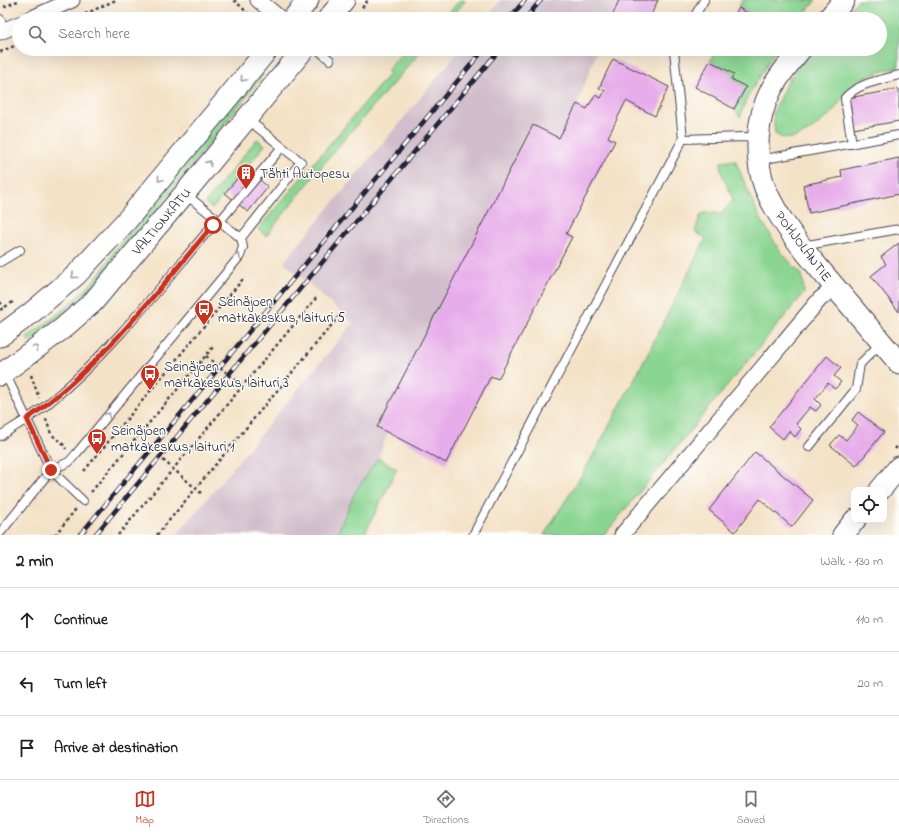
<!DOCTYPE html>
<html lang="en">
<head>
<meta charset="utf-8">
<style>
  body { margin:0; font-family:"Indie Flower",sans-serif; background:#f2f2f2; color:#202124 }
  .controls { position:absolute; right:12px; bottom:12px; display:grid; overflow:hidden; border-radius:8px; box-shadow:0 4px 16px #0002 }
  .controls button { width:36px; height:36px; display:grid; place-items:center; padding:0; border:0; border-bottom:1px solid #e0e0e0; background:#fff; color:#202124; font:20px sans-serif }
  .stop { position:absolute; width:12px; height:12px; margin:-9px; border:3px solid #c8321e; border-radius:50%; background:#fff }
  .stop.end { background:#c8321e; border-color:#fff; box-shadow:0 1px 4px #0008 }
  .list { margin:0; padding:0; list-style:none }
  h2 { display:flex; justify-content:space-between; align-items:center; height:52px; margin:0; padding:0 16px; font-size:17px }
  h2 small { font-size:13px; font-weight:400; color:#757577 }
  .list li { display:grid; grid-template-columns:26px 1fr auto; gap:12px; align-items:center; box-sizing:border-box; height:64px; padding:0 16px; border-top:1px solid #e0e0e0 }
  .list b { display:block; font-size:15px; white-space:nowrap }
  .list em { font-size:13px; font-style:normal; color:#757577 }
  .icon { flex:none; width:22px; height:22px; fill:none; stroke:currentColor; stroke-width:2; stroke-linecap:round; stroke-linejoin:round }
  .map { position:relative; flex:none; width:899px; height:535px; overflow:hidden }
  .search { position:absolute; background:#fff; box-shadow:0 4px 16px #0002; left:12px; right:12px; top:12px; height:44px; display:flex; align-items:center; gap:10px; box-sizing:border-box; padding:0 14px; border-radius:22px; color:#757577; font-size:15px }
  .sheet { height:244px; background:#fff }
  nav { display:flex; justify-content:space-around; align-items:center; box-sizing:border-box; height:56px; border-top:1px solid #e0e0e0; background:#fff; font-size:11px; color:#757577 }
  nav a { display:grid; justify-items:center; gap:2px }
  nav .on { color:#c8321e }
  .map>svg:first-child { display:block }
  .industrial { fill:#d1bdcb }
  .green { fill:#8bd592; stroke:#567c66 }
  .building { fill:#e7acea }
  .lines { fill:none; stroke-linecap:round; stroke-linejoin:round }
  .lane-casing { stroke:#423f50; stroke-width:10 }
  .street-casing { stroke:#423f50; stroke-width:17 }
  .secondary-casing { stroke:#423f50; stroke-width:23 }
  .path { stroke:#423f50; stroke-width:2.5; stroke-dasharray:3 3; stroke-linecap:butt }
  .lane { stroke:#fff; stroke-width:8 }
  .street { stroke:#fff; stroke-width:15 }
  .secondary { stroke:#fff; stroke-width:21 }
  .rail-casing { stroke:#22223b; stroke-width:4.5 }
  .rail { stroke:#fdfcf7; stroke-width:3; stroke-dasharray:9; stroke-linecap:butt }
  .oneway { stroke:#9c9ca7 }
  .route { stroke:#c8321e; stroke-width:5 }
  .labels { text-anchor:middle; stroke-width:3; stroke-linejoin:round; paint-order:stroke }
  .poi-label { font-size:14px; fill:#22223b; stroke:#fdfcf7; text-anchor:start }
  .street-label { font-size:14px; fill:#22223b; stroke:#fdfcf7 }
</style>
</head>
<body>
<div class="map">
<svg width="899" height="535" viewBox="0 0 899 535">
  <rect width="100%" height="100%" fill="#fdfcf7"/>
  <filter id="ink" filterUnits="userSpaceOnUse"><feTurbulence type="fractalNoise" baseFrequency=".025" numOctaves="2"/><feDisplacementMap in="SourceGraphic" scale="8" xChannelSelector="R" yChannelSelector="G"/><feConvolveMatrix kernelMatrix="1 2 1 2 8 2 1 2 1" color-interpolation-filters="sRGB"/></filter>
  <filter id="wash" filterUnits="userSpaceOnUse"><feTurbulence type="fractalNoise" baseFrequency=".012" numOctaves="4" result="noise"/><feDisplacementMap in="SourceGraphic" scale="16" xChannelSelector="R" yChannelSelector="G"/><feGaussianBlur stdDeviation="0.9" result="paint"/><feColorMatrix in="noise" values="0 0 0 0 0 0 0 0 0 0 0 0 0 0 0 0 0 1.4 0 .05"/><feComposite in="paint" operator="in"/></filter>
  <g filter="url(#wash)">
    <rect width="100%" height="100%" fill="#f4e2c7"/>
    <path class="industrial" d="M501,0H619L611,19H486Z
      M461,49H598L577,104L559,138L533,125L377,427L388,433L378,458L354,494L337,535H177L353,323L284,262Z"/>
    <path class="green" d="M460,0H466L450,19H443Z
      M742,0H816L800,19H755L756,18L739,8Z
      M858,0H899V66L859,79L848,90L832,113L808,132L794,138H783L775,134L773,113L786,84L801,63L815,49H880V19H842Z
      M405,49H423L335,150L266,236L258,229L390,73L387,71Z
      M716,49H731L736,52L738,49H776L746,100L740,117L734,109L746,87L731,79L734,74L710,61Z
      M259,71L264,74L109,270L52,326L29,342L27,337C53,319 78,299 99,274C106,266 112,255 118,246Z
      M257,139L265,145L212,209L205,203Z
      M735,160L758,214L780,251L802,275L804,293L604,535H544L588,465L643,363L706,238L695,232L701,214L709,212L721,214L733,200L721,171V162Z
      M378,458L397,469L364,535H337L354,494Z"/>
    <g id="blocks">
      <path class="building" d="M619,0H658L649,19H611Z
        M739,8L756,18L755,19H732Z
        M613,59L669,87L655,116L626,101L608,137L615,141L566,234L572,237L498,379L491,376L446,463L377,427L533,125L559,138L577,104L587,109L595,95L601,98L605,91L599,88Z
        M710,61L734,74L731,79L746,87L734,109L695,87Z
        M899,89V121L853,129L848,98Z
        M899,158V194L809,213L803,185L842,177L841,170Z
        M246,168L268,187L248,212L225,193Z
        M899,243V312L871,276L886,264L881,257Z
        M827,356L841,368L834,376L841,382L835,389L828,383L815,399L821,405L816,411L810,407L796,424L801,429L795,437L789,431L783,439L769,427Z
        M858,412L884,432L856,466L830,445L839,435L846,440L858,425L852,420Z
        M755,452L813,500L792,527L760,499L735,532L709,510Z"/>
    </g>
  </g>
  <g filter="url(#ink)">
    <use href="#blocks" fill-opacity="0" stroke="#423f50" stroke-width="1"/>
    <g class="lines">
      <defs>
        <path id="lane" d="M0,19L5,30
          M693,19L704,0
          M317,49L330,60
          M675,49L674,51L683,139
          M852,144L846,106L845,98C858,83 881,80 899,75
          M759,160L899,135
          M220,221L282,147
          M241,238L301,162L247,119
          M802,246L899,229
          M0,262L20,250
          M5,373L51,470L83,501
          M0,436C17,425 35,415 50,402C114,349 164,282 218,219
          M809,447L856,389L860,364L881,343
          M0,533L51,470L69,462L76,454L240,256L243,247L241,238L185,194
          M473,535L683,139L744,137L758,138"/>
        <path id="street" d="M258,0L281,19
          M30,19L72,0
          M0,32L19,24
          M622,535L820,299L835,287"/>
        <path id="secondary" d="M293,19L308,0
          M328,19L344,0
          M828,19L844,0
          M801,49C790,62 779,75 771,90C756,119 754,158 765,188C778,219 801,247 823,273C848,303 874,333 899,363
          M0,336L30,314L76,275L127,220L268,49
          M0,375L62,329L93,302L185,193L304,49
          M880,490L899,467
          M843,535L855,520"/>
      </defs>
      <use href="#lane" class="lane-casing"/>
      <use href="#street" class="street-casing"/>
      <use href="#secondary" class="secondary-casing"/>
      <path class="path" d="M234,0L254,19
        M4,7L20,0
        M362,8L368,0
        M74,19L116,0
        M0,52L19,44
        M0,302L4,307
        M0,310L13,302
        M206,356L243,386
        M31,375L39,398
        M46,419L51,434L65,446L66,449
        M895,449L899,444
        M163,460L201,493
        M84,471L243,279
        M91,492L213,347
        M55,535L76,509
        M118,535L317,297
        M157,535L340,315"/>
      <use href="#lane" class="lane"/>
      <use href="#street" class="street"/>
      <use href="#secondary" class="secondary"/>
      <defs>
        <path id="rail" d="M509,19L525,0
          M525,19L541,0
          M80,535L484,49
          M95,535L500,49"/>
      </defs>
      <use href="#rail" class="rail-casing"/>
      <use href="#rail" class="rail"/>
    </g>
    <defs><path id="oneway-chevron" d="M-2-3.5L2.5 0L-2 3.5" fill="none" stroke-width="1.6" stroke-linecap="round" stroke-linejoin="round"/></defs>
    <g class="oneway">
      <use href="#oneway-chevron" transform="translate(243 79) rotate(130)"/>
      <use href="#oneway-chevron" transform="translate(209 163) rotate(-51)"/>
      <use href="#oneway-chevron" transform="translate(160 179) rotate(130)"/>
      <use href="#oneway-chevron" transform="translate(238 256) rotate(-61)"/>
      <use href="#oneway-chevron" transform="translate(74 276) rotate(137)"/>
      <use href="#oneway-chevron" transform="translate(36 348) rotate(-37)"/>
      <use href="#oneway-chevron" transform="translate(108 415) rotate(-50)"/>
    </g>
  </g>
  <g class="lines" filter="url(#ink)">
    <path class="route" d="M51,470L27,419C101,366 155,294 213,225"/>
  </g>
  <defs>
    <symbol id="building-pin" viewBox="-11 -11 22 30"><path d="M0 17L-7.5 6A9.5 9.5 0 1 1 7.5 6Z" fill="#c8321e" stroke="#fdfcf7"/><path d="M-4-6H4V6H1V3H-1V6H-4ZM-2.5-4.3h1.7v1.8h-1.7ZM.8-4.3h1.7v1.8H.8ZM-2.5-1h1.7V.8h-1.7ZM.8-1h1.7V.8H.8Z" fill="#fff"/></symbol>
    <symbol id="bus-pin" viewBox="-11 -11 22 30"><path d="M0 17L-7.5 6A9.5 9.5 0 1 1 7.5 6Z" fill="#c8321e" stroke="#fdfcf7"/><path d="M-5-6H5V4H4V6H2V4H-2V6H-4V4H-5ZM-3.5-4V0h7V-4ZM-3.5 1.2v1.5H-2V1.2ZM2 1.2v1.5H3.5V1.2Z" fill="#fff"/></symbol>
  </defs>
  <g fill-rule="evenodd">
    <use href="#building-pin" x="235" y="162" width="22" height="30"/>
    <use href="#bus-pin" x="193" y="298" width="22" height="30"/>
    <use href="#bus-pin" x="139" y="363" width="22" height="30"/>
    <use href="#bus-pin" x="86" y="427" width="22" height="30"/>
  </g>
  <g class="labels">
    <g class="poi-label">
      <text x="260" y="178">Tähti Autopesu</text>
      <text x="218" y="306">Seinäjoen<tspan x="218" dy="16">matkakeskus, laituri 5</tspan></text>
      <text x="164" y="371">Seinäjoen<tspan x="164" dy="16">matkakeskus, laituri 3</tspan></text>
      <text x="111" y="435">Seinäjoen<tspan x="111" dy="16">matkakeskus, laituri 1</tspan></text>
    </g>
    <g class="street-label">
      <text transform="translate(161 221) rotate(-50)" y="5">VALTIONKATU</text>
      <text transform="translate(804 246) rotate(53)" y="5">POHJOLANTIE</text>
    </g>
  </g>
</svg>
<div class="controls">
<button><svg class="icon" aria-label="locate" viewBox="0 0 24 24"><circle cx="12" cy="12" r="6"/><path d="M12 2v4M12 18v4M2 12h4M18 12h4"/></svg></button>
</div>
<div class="stop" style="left:213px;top:225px"></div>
<div class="stop end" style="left:51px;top:470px"></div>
<div class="search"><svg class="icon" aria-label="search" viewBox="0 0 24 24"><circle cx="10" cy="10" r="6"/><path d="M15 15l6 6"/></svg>Search here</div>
</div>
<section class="sheet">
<h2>2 min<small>Walk · 130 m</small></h2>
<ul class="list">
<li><svg class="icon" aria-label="ahead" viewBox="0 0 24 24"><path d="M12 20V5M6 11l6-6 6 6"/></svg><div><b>Continue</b></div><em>110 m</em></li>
<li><svg class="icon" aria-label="left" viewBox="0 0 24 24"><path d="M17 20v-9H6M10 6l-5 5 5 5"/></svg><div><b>Turn left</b></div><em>20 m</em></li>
<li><svg class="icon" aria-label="arrive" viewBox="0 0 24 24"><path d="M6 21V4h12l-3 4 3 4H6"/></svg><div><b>Arrive at destination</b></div></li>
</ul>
</section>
<nav>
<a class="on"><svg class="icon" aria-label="map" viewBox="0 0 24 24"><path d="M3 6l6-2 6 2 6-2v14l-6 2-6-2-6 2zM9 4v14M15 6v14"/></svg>Map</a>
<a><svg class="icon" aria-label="directions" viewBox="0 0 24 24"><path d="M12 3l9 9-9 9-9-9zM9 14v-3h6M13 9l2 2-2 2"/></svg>Directions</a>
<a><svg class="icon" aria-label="saved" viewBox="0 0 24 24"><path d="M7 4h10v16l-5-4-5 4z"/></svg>Saved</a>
</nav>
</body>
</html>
